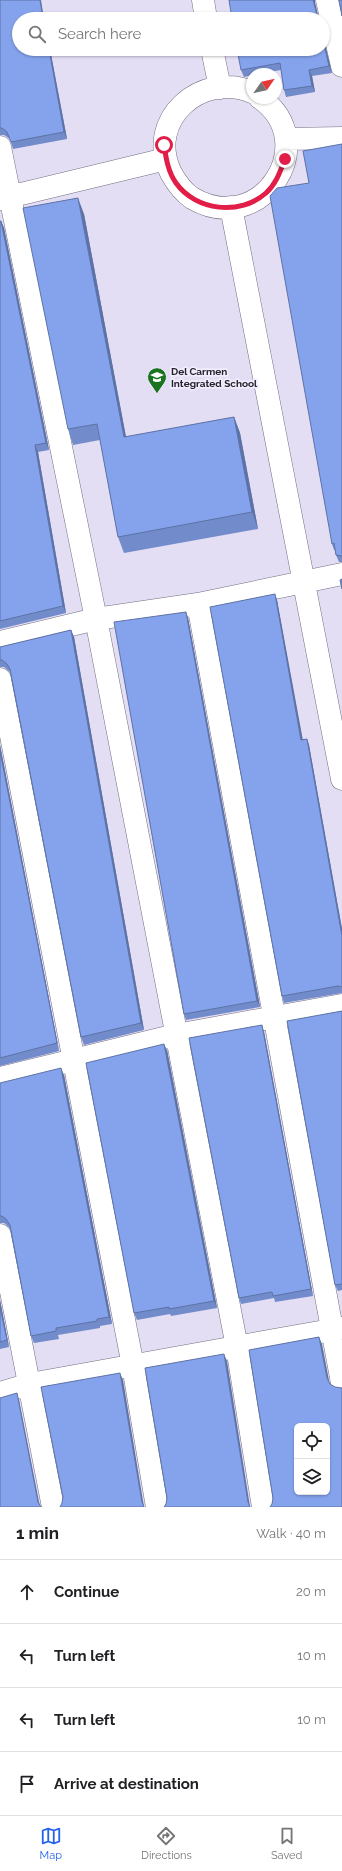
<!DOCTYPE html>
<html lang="en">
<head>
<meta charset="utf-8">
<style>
  body { margin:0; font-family:Raleway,sans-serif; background:#f6f6f6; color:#202124 }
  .controls { position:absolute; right:12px; bottom:12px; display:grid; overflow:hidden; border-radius:6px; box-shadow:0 1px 3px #0004 }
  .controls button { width:36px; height:36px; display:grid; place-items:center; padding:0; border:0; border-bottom:1px solid #e0e0e0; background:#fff; color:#202124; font:20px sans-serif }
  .compass { position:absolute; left:246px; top:68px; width:36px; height:36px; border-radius:50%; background:#fff; box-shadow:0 1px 3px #0004; rotate:56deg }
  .stop { position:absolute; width:12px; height:12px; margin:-9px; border:3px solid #e11d48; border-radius:50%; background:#fff }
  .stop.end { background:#e11d48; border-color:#fff; box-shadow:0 1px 4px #0008 }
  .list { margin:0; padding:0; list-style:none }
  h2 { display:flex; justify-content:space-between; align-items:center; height:52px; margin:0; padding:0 16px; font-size:17px }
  h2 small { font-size:13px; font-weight:400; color:#757577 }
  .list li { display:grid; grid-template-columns:26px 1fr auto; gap:12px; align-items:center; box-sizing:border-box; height:64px; padding:0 16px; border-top:1px solid #e0e0e0 }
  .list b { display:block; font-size:15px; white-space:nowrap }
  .list em { font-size:13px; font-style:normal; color:#757577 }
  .icon { flex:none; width:22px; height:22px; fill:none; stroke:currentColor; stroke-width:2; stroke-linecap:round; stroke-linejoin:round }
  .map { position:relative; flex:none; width:342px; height:1507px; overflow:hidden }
  .search { position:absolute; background:#fff; box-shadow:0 1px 3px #0004; left:12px; right:12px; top:12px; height:44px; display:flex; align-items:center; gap:10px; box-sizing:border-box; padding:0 14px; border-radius:22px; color:#757577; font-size:15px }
  .sheet { height:308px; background:#fff }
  nav { display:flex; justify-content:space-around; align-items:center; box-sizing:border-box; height:56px; border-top:1px solid #e0e0e0; background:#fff; font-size:11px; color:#757577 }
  nav a { display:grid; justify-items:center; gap:2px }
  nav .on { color:#2563eb }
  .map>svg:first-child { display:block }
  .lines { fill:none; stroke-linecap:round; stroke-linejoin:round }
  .street-casing { stroke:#736e81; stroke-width:23 }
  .street { stroke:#fff; stroke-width:22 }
  .wall { fill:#728ccb }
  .shaded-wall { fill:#5d72a5 }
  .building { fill:#85a3ec; stroke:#5d72a5; fill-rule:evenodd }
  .route { stroke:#e11d48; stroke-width:5 }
  .labels { text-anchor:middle; stroke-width:3.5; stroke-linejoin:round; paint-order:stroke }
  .poi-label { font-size:10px; font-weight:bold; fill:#25232b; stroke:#f1ecfe; text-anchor:start }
</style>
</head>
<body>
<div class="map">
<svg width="342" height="1507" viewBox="0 0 342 1507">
  <rect width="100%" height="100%" fill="#e4def4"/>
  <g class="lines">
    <defs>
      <path id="street" d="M203,0L206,19
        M327,0L342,66
        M212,49L220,88
        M252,92C201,71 145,120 171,173C176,182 183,192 192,198C262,239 323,142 260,98
        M286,139L342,138
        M0,147L96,619L237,1347L263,1507
        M0,199L166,159
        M231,207L342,779
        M198,604L342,1383
        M0,642L96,619L198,604L342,574
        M0,679L133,1366L157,1507
        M0,1078L176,1035L342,1005
        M0,1235L53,1507
        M0,1393L30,1384L342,1328"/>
    </defs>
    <use href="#street" class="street-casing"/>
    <use href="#street" class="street"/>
  </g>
  <path class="wall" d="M0,0L50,49L67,139L13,149L10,139L4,135H0Z
    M323,36L332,73L312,76L315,92L286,97L284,90L281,70L257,74H252V75L244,77L241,70Z
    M342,144V562H339L336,555L335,550H334L332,544L309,183Z
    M84,214L126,437L234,417L240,433L258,529L124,553L118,537L100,440L73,445L68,429Z
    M0,221H1L4,228L49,450L38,452L66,613L0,629Z
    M275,594L277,600L302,739H307L309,745L342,929V993L284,1003L282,996Z
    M186,612L188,618L260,1007L186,1020L184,1014Z
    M71,630L74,637L144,1030L84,1045L81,1037L10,672L4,667H0V647Z
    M0,745L59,1051L0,1066Z
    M342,1011V1290L338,1291L335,1285Z
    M264,1032L313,1296L275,1302L274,1298L241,1304L239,1298Z
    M167,1050L217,1308L171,1316L170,1314L137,1320L134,1313Z
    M64,1075L112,1324L100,1326V1328L58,1335L59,1339L34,1343L31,1336L10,1229L9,1227L4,1223H0V1083Z
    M0,1300L9,1347L0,1349Z"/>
  <path class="shaded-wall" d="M40,0H41L44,19H43Z
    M313,0H315V2L319,19H318Z
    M323,36L332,73L329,66L323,40Z
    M49,49H50L67,139L64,132Z
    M309,70L312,76L315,92L312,86Z
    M78,198L84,214L129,453L124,437Z
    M1,221L4,228L49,450L46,443Z
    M234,417L240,433L258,529L252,512Z
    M35,445L38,452L66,613L63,606Z
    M275,594L277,600L304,746L301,740Z
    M186,612L188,618L260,1007L257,1001Z
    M71,630L74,637L144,1030L141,1023Z
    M307,739L309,745L342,929V936Z
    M0,745L59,1051L57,1043L0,751Z
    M262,1025L264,1032L313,1296L311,1289Z
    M164,1044L167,1050L217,1308L214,1301Z
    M61,1068L64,1075L112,1324L109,1317Z
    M0,1300L9,1347L7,1340L0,1307Z
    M319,1337L322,1344L330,1386L327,1378Z
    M224,1354L227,1361L250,1507L248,1502Z
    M120,1373L123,1380L144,1507L142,1502Z
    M17,1393L19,1400L40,1507L38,1502Z"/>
  <path class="building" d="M0,0H40L43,19H19V49H49L64,132L11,142L7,132L2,128H0Z
    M229,0H313L318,19H232Z
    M339,0H342V16Z
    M323,40L329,66L309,70L312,86L284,90L280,63L241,70L237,49H323Z
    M342,144V556L336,555L334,543L332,544L270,196L277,188L309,183L303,151Z
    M78,198L124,437L234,417L252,512L118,537L97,424L68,429L23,208Z
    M0,221H1L46,443L35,445L63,606L0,621Z
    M342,579V589L340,580Z
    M275,594L301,740L307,739L342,936V987L338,986L282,996L210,607Z
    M186,612L257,1001L184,1014L114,622Z
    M71,630L141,1023L81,1037L10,669L7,664L2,660H0V647Z
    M0,751L57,1043L0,1058Z
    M342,1011V1284L335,1285L287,1021Z
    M262,1025L311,1289L273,1296L272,1292L239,1298L189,1038Z
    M164,1044L214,1301L169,1309V1307L134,1313L86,1063Z
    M61,1068L109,1317L97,1319V1321L56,1328V1331L31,1336L10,1225L6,1219L2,1216H0V1083Z
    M0,1307L7,1340L0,1342Z
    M319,1337L327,1378L330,1384L335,1387L342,1388V1507H270L272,1504L273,1498L249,1350ZM297,1426H327V1492H297Z
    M224,1354L248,1502L250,1507H164L166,1504L167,1498L145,1368Z
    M120,1373L142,1502L144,1507H60L62,1503L63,1497L41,1387Z
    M17,1393L38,1502L41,1507H0V1398Z"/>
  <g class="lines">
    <path class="route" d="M164,145C166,158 168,172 176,183C196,211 240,216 266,193C276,184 280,172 285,159"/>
  </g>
  <defs>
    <symbol id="school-pin" viewBox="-11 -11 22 30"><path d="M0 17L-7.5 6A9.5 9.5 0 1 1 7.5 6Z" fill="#19731f" stroke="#f1ecfe"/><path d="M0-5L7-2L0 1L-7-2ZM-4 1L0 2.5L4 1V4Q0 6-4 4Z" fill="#fff"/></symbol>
  </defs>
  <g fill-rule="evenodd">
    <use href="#school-pin" x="146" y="366" width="22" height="30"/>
  </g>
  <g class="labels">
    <g class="poi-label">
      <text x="171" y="375">Del Carmen<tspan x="171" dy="12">Integrated School</tspan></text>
    </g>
  </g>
</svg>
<div class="controls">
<button><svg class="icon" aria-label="locate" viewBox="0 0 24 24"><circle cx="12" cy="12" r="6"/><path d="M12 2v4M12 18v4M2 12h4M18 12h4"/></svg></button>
<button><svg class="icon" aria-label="layers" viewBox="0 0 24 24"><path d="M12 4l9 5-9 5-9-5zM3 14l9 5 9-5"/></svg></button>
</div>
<svg class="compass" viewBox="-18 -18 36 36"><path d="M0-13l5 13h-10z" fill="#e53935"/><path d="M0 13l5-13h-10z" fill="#757577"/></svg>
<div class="stop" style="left:164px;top:145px"></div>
<div class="stop end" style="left:285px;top:159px"></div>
<div class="search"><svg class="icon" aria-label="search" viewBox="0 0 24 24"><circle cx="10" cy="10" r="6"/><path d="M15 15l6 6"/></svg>Search here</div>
</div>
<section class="sheet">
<h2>1 min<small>Walk · 40 m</small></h2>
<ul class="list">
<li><svg class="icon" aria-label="ahead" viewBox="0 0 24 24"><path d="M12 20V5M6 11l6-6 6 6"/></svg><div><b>Continue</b></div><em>20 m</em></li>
<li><svg class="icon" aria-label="left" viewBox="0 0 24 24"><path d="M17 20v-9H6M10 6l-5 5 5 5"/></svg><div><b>Turn left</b></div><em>10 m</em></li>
<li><svg class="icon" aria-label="left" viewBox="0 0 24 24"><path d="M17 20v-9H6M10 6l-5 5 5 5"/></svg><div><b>Turn left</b></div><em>10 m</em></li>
<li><svg class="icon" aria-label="arrive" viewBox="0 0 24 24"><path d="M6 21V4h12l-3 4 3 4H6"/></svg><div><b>Arrive at destination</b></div></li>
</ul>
</section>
<nav>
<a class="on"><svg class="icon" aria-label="map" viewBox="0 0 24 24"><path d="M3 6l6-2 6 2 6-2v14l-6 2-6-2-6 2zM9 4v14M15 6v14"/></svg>Map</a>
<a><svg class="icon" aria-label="directions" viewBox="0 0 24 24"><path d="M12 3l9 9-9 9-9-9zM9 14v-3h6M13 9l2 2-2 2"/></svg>Directions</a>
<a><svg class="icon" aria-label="saved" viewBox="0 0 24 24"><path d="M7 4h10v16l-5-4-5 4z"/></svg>Saved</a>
</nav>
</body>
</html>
